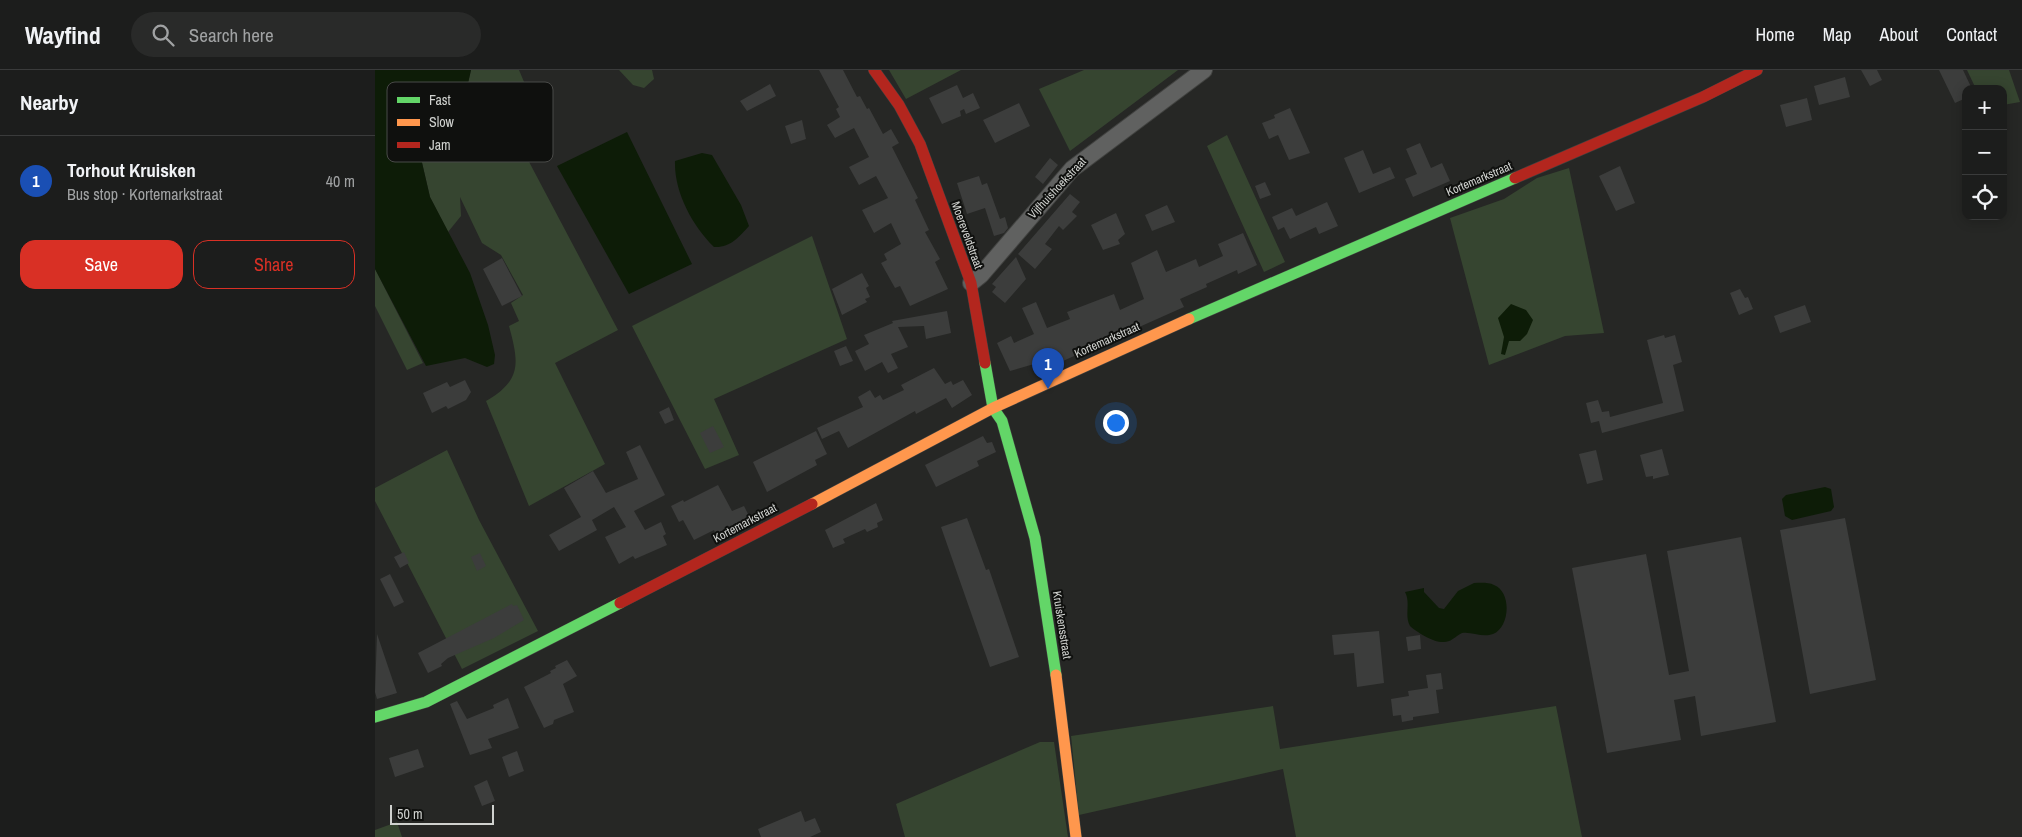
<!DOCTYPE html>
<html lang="en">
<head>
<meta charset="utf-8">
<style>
  body { margin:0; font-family:"Archivo Narrow",sans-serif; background:#292a29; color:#f1f3f6 }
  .controls { position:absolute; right:15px; top:15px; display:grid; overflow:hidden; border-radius:10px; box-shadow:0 2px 12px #0003 }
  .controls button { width:45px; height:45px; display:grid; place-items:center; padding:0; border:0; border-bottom:1px solid #3a3b3b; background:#1c1d1c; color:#f1f3f6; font:25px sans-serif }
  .scale { position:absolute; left:15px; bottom:12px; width:104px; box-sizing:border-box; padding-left:5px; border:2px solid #d0d2cf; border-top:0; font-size:14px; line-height:18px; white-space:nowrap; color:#d0d2cf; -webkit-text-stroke:4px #0f100e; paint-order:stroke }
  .you { position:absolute; left:740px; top:352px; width:18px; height:18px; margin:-12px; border:4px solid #fff; border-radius:50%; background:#1a73e8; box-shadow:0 0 0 8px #1a73e833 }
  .badge { display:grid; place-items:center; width:32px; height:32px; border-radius:50%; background:#d93025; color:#fff; font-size:16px; font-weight:700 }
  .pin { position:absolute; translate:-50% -41px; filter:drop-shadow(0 1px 2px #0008) }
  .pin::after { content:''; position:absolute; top:26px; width:18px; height:15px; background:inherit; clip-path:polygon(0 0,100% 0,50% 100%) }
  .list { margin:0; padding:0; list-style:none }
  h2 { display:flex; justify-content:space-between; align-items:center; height:65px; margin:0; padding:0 20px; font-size:21px }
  h2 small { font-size:16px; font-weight:400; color:#a0a2a3 }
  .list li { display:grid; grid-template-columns:32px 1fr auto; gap:15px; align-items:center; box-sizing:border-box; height:90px; padding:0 20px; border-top:1px solid #3a3b3b }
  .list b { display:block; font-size:19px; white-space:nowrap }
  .list p { margin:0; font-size:16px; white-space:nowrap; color:#a0a2a3 }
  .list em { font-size:16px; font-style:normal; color:#a0a2a3 }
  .actions { display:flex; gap:10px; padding:15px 20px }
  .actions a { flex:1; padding:11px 0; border:1px solid #d93025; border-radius:15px; text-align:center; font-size:18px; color:#d93025 }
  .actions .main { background:#d93025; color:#fff }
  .icon { flex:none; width:28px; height:28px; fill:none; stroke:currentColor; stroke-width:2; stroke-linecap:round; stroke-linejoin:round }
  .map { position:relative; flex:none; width:1647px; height:767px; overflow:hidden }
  header { display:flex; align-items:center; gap:30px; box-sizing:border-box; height:70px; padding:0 25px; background:#1c1d1c; border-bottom:1px solid #3a3b3b }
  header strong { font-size:24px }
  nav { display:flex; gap:28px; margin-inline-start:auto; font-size:18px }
  .search { width:350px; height:45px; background:#292a29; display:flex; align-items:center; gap:12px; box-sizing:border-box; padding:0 18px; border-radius:28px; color:#a0a2a3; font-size:19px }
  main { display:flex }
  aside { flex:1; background:#1c1d1c }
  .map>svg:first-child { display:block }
  .green { fill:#364530 }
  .water { fill:#0d1c07 }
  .building { fill:#3c3d3c }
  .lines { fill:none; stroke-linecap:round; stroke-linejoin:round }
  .street-casing { stroke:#414240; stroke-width:18 }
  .fast-casing { stroke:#414240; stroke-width:12 }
  .slow-casing { stroke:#414240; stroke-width:12 }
  .jam-casing { stroke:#414240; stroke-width:12 }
  .street { stroke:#606160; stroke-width:16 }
  .fast { stroke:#63d668; stroke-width:11 }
  .slow { stroke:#ff974d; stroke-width:11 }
  .jam { stroke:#b3261e; stroke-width:11 }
  .labels { text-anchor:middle; stroke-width:4; stroke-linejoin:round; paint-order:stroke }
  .street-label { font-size:12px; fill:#d0d2cf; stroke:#0f100e }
  .key { fill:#0f100e; stroke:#494a48; stroke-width:1 }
  .key-label { font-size:14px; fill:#d0d2cf }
</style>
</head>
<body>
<header>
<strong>Wayfind</strong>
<div class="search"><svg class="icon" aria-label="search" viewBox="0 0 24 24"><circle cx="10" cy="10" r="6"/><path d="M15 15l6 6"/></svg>Search here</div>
<nav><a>Home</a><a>Map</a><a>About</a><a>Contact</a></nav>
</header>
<main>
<aside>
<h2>Nearby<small></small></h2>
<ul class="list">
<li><span class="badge" style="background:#1a4fb4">1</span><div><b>Torhout Kruisken</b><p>Bus stop · Kortemarkstraat</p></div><em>40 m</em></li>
</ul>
<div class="actions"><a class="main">Save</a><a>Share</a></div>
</aside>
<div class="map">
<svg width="1647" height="767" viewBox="0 0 1647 767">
  <rect width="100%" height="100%" fill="#262725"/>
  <path class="green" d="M96,0H144L177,78L167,88H152L243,260L180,293L230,394L154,436L111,331C147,310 144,293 134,256L144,251L136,233L148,225L126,185L107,173L85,127L86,146L73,162L55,127L45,84L87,40Z
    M244,0H277L279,9L269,18L258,15Z
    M514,0H586L531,29Z
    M709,0H803L695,81L664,19Z
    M1592,0H1634L1645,32L1628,35V19H1601Z
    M852,65L910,192L889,202L832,76Z
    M1194,98L1229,263L1190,266L1114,295L1075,148L1129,129L1162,108Z
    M437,166L472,269L339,329L364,385L330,399L257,256Z
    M0,199L48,293L32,300L0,236Z
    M72,380L104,450L163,561L87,599L0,431V418Z
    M898,636L905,679L1181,636L1207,767H921L908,699L704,745L696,666Z
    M665,672H679L693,767H530L521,734Z
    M22,752L27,767H0V760Z"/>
  <path class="water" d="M0,0H96L87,40L45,84L55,127L95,203L113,255L120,285L119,294L112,297L90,288L51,296L0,199Z
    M252,62L317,194L254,224L182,96Z
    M327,83L337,85L366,135L374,156C364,167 355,178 339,177C317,155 299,122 300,91Z
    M1136,234L1151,240L1158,250L1152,264L1145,271H1134L1130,285L1126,284L1129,267L1123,248Z
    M1450,417L1456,419L1459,437L1456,441L1417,450L1410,446L1407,429L1411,425Z
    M1099,513C1105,513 1113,512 1119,515C1137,522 1135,557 1118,564C1107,568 1096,561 1087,563C1082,565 1078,570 1074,571C1063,576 1043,563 1035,556C1029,545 1036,533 1030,522L1049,518V522L1064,538L1069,539L1083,521Z"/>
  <path class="building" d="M444,0H468L482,27L485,26L492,39L494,38L508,64L516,59L524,73L517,77L543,128L540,130L554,160L550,162L565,189L560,192L573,219L535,236L525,216L520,218L506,193L512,190L509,184L526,174L516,153L499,163L487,140L513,128L501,106L484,115L474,97L494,87L479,58L460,68L452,55L465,47L461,39L464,37Z
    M1486,0H1502L1507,10L1495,16Z
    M1564,0H1588L1597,19H1591V28L1580,33Z
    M1470,7L1475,27L1444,35L1439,16Z
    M395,14L401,26L372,41L365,31Z
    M582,15L588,28L598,23L605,38L591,44L589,39L585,41L586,46L567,54L554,28Z
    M1432,28L1437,50L1411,57L1405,35Z
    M644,33L655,56L620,73L608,50Z
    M915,38L935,83L914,90L903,65L894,69L887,53L900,48L899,45Z
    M427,50L431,69L416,74L410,56Z
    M1045,73L1056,98L1067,93L1075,111L1038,127L1030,109L1042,104L1031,79Z
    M988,80L998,104L1015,97L1020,108L984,123L969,88Z
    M675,88L683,95L668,114L660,107Z
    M1245,96L1260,133L1241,141L1224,106Z
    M604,106L607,115L612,113L625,149L630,147L633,158L629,163L619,166L610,138L592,144L582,113Z
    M890,112L896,125L885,129L880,116Z
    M695,124L705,132L697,142L702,146L688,160L684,156L670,174L677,179L660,199L643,184Z
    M952,132L963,156L944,164L941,157L915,169L909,157L903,160L897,147L917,138L921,146Z
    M792,135L800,152L777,161L770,145Z
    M741,143L750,164L743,170L745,174L728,180L716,155Z
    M868,163L882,195L863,204L862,200L831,214L832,217L805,229L809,237L670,299L666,292L635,301L622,273L636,266L639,273L659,264L647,238L661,232L672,258L695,249L692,242L739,224L745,240L769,229L756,193L782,180L791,202L821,189L824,197L848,186L843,174Z
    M641,187L651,209L630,233L617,222L621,217L617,214Z
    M127,188L147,226L127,236L108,199Z
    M487,203L494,216L491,218L495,227L490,229L492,232L467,245L457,219Z
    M1365,219L1370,228L1373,227L1378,239L1364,245L1355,223Z
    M1430,235L1436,252L1405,263L1399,246Z
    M572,241L576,263L551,269L549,256L523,257L533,277L516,284L523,298L513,303L507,292L490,301L480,281L494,274L489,265L518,253L517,251Z
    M1289,265L1290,268L1300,265L1307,292L1298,295L1309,341L1227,363L1224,351L1216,353L1211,333L1223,330L1227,342L1234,341L1235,347L1288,333L1272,270Z
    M471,276L478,291L465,296L459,281Z
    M559,298L570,314L576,311L578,315L588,310L597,325L577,338L571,328L541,344L540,341L473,378L464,361L447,369L442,358L488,337L483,327L495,320L500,328L505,325L508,330L529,320L526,315Z
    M90,310L96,322L91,330L73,339L71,336L57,343L48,323L72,312L75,317Z
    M294,337L299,350L290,354L284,342Z
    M338,356L349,377L335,383L325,363Z
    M441,361L452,384L440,390L442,395L392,422L378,392Z
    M608,366L612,373L617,372L621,382L602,391L604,396L561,417L550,395Z
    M265,375L290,425L259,441L270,460L286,452L291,464L288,466L292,475L260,489L258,486L244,494L230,467L251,457L239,437L217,450L222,460L184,481L174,465L206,447L189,418L218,401L231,423L263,409L251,382Z
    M1287,379L1294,405L1278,409V406L1271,407L1265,385Z
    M1221,380L1228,410L1212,414L1204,384Z
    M343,415L357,441L369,436L376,450L342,467L339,460L319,470L308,450L304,452L296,436L308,430L309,432Z
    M501,433L508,450L502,453L503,457L492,462L490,459L468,469L470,473L458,478L450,460Z
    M592,448L611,500L614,499L644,587L615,597L566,457Z
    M1470,448L1501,610L1435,624L1405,460Z
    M1366,467L1401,652L1326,666L1320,626L1299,630L1306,670L1232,683L1197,498L1271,484L1294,605L1314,601L1292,481Z
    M29,482L34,493L25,498L19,487Z
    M105,483L111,496L102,501L96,487Z
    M15,504L29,532L19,537L5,509Z
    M137,534L138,536L142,535L149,550L119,568L73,588L66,594L67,596L53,603L43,583Z
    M1004,561L1009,613L982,617L979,583L959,585L957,565Z
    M2,564L22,623L2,629L0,622Z
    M1045,565L1046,579L1033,581L1031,567Z
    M192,590L202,606L188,614L199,642L179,650L178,654L169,658L149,617L176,603L175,601L181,598L180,596Z
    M1066,603L1068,619L1061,620L1064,643L1038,647V650L1027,652L1026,645L1018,646L1016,629L1034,626L1033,621L1053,618L1051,605Z
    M133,628L144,658L113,669L117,678L95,685L75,634L82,631L92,649L119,638L118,635Z
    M43,679L49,697L20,707L14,688Z
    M142,681L149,701L134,707L127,687Z
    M112,710L120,731L107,736L99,716Z
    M426,741L430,752L440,748L446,762L435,767H386L383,759Z"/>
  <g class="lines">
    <defs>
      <path id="street" d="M596,213L606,205L697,99L829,0"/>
      <path id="fast" d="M814,249L1140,108
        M610,293L618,338L627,351L660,468L681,605
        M0,647L51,632L245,533"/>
      <path id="slow" d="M437,434L618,338L814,249
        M681,605L701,767"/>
      <path id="jam" d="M499,0L524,35L545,74L596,213L610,293
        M1140,108L1328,27L1382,0
        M245,533L437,434"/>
    </defs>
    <use href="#street" class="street-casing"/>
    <use href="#fast" class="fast-casing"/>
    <use href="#slow" class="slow-casing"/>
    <use href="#jam" class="jam-casing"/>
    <use href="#street" class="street"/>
    <use href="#fast" class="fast"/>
    <use href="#slow" class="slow"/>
    <use href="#jam" class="jam"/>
  </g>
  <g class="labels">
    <g class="street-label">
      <text transform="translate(1104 109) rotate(-23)" y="4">Kortemarkstraat</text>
      <text transform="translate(682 118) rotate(-47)" y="4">Vijfhuishoekstraat</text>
      <text transform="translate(592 165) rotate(70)" y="4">Moereveldstraat</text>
      <text transform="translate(732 270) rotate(-24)" y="4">Kortemarkstraat</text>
      <text transform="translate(370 453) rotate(-28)" y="4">Kortemarkstraat</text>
      <text transform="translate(687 555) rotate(81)" y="4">Kruiskensstraat</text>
    </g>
  </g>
  <rect x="12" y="12" width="166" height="80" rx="8" class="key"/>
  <rect x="22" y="27" width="23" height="6" fill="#63d668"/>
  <rect x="22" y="49" width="23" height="7" fill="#ff974d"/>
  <rect x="22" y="72" width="23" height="6" fill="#b3261e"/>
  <g class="key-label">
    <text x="54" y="35">Fast</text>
    <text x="54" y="57">Slow</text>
    <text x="54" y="80">Jam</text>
  </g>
</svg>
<div class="controls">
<button>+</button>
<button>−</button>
<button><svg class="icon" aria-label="locate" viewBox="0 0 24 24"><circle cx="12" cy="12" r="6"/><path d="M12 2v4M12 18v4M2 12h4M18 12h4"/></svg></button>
</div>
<div class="scale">50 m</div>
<div class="you"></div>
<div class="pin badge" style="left:673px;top:319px;background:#1a4fb4">1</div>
</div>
</main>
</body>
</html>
